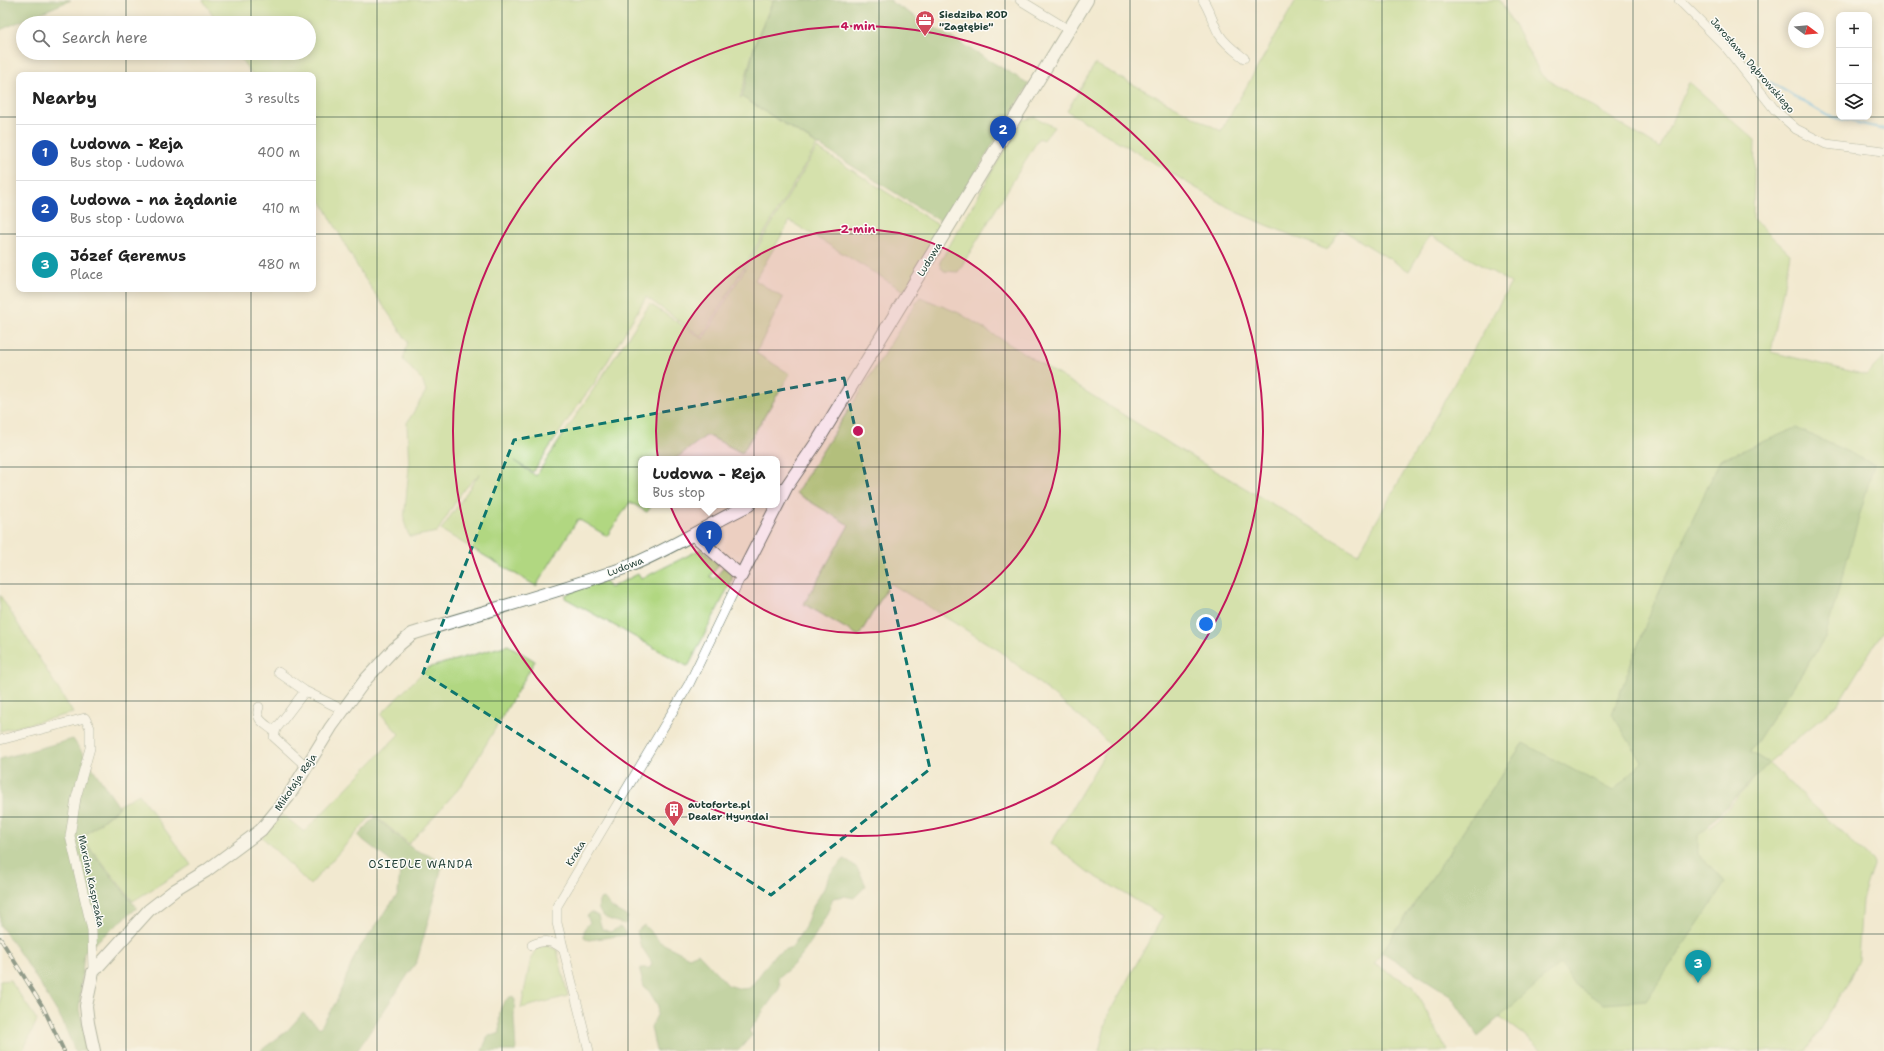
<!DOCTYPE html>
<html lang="en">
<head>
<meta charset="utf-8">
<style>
  body { margin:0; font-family:"Shantell Sans",sans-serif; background:#f6f6f6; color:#222 }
  .controls { position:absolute; right:12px; top:12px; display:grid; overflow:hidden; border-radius:8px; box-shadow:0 2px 10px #0003 }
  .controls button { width:36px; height:36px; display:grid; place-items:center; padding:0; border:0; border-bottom:1px solid #e0e0e0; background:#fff; color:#222; font:20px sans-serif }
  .compass { position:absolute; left:1788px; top:12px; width:36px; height:36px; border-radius:50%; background:#fff; box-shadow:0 2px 10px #0003; rotate:106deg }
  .you { position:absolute; left:1206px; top:624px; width:14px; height:14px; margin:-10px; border:3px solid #fff; border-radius:50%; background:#1a73e8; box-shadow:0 0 0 6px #1a73e833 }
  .badge { display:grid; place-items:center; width:26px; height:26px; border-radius:50%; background:#d93025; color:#fff; font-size:13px; font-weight:700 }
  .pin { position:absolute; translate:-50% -33px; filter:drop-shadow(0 1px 2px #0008) }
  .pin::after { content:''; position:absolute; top:21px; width:14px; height:12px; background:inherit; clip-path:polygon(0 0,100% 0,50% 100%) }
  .popup { position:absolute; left:638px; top:456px; width:142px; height:52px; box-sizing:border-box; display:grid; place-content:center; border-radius:8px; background:#fff; filter:drop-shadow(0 1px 3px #0005); font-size:13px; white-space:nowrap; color:#767676 }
  .popup b { font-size:15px; color:#222 }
  .popup::after { content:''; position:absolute; left:50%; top:100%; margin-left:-8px; border:8px solid transparent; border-top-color:#fff }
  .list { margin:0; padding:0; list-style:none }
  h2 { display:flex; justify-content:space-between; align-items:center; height:52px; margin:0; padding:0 16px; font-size:17px }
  h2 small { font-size:13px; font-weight:400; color:#767676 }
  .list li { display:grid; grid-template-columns:26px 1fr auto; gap:12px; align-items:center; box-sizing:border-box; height:56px; padding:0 16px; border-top:1px solid #e0e0e0 }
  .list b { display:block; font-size:15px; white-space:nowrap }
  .list p { margin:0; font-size:13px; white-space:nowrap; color:#767676 }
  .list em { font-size:13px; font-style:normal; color:#767676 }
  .icon { flex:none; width:22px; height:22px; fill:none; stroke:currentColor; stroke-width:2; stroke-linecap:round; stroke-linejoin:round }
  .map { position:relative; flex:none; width:1884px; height:1051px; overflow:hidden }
  .search { position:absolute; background:#fff; box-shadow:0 2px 10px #0003; left:16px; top:16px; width:300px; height:44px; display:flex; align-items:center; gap:10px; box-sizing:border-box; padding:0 14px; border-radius:22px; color:#767676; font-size:15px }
  .panel { position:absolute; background:#fff; box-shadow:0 2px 10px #0003; left:16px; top:72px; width:300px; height:220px; border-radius:8px }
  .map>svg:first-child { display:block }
  .green { fill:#b1d781; stroke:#688a5a; fill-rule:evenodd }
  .forest { fill:#8cb86f; stroke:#567a52 }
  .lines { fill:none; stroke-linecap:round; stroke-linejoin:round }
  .stream { stroke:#6fbce9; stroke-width:2.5 }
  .minor-casing { stroke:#69796b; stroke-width:10 }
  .tertiary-casing { stroke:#69796b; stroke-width:14 }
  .minor { stroke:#fff; stroke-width:9 }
  .tertiary { stroke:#fff; stroke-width:12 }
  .rail-casing { stroke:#1f3d34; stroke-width:4 }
  .rail { stroke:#fdfcf7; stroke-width:2.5; stroke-dasharray:8; stroke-linecap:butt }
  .marked { fill:none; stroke:#0f766e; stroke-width:3; stroke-dasharray:8 5; stroke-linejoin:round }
  .grid { fill:none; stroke:#1f3d34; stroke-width:1; stroke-opacity:0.55 }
  .ring { fill:none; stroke:#c2185b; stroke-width:2 }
  .labels { text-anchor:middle; stroke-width:3; stroke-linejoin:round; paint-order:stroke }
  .poi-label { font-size:10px; font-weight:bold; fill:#1f3d34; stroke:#fdfcf7; text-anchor:start }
  .street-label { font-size:10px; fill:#1f3d34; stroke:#fdfcf7 }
  .neighbourhood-label { font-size:11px; letter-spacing:1px; fill:#1f3d34; stroke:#fdfcf7 }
  .centre { fill:#c2185b; stroke:#fdfcf7; stroke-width:2 }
  .ring-label { font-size:12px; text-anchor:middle; font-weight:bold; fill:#c2185b; stroke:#fdfcf7; stroke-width:3; stroke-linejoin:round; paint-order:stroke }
</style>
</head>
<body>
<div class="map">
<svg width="1884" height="1051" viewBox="0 0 1884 1051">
  <rect width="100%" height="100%" fill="#fdfcf7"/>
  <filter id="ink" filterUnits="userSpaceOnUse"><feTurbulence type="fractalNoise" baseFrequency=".025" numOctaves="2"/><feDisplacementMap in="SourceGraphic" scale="8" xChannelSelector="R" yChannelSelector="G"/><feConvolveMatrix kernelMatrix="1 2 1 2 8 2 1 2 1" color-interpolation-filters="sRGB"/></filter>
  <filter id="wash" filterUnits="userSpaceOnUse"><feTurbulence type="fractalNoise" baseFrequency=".012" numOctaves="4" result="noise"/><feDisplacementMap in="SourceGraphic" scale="16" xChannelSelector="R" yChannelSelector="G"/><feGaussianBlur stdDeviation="0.9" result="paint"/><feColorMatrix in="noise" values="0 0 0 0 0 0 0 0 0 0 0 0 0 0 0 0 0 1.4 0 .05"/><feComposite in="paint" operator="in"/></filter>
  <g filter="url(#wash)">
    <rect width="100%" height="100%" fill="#f2e9d0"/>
    <path class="green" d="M203,0H773L755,43L740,98L742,97L817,145L702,337L646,297L594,384L577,406L533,472L514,461L536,476L650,304L703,339L817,148L943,228L904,291L790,221L755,280L783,298L756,353L790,374L742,453L707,435L675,459H641V505H652L647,512L630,502L607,536L578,519L536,586L441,530L480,473L461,493L437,532L416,536H409L404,521L409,468L407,423L426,391L422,380L403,360L408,342L361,273L313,186V75H252L237,53H309V23H218Z
      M1296,0H1500L1542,76L1660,148L1689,82L1755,140L1753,219L1790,254L1771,352L1866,375L1884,357V629L1837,705L1768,763L1874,862L1862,900L1858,960L1845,989L1806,1051H1542L1523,1034L1467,992L1523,743L1374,964L1413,986L1447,1051H1099L1108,1015L1163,916L1088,872L1051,843L1110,745L1093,728L1000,651L890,583L859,636L804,604L849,525L796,493L920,297L959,313L1185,453L1358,554L1511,283L1430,235L1409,271L1341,229L1327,250L1238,213L1067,111L1095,64L1221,131ZM1825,638L1750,752L1768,763L1710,828L1627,798L1642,762Z
      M1035,117L1054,127L1044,140L1039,138L958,272L944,271L940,266V262L1019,125L1023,120Z
      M701,549L719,565L710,576L714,579L724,567L732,574V580L689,665L687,666L565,598V595L587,585L605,582L610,588L638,574L641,579Z
      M0,595L73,713L0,731Z
      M508,645L535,661L462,785L409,844L373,814L310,885L262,837L283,815L304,832L399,734L381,714L427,668Z
      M139,794L191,865L133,901L82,838L120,807L119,805Z
      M546,945L557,950L568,996L521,1008L531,958L536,949Z
      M10,980L37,1020L23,1051H0V981Z"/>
    <path class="forest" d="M0,0H71L0,30Z
      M774,0H891V2L1029,84L945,224L742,97L756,42Z
      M1796,428L1874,464L1825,638L1750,752L1769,763L1698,836V854L1725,883L1646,1001L1604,1004L1573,983L1561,963L1478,1036L1450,995L1382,952L1523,743L1613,791L1642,762L1612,714L1652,608L1720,460Z
      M73,739L119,807L81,838L137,908L84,952L79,1009L89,1051H75L62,1020L30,968L0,925V759Z
      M375,817L413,849L443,861L433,904L417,961L357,1051H260L287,1031L303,1013L320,1028L336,1002L356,953L398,894L400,869L358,836Z
      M844,859C857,864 861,874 866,886L854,898L844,896L833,898C828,916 806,953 792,966C788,970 782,974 778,978L780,985L779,989L749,1031L752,1035L739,1050L656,1051L651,1027L657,1015L658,1006L649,991L644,987L640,972L641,968H650L652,963L640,944L637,931L644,925L660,942L689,957L698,953L728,985L741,989L750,988L775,954L792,947L805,927L811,910L826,885L829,875Z
      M604,898L612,908L628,917L625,924C611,921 593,916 600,899Z
      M591,912L598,916L602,929L610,932L620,927L625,932V935L589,940L584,937V929L590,922L587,916Z
      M512,996L515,1000L514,1016L516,1051H482L488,1036L495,1035L500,1033C499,1018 497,1003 512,996Z"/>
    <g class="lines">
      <path class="stream" d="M1770,82L1828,116L1884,129"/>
    </g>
  </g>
  <g filter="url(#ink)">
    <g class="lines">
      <defs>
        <path id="minor" d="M1020,0L1069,30
          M1203,0C1210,11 1213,23 1219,34C1225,44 1235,51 1244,58
          M1679,0L1724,45L1775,110L1796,129L1826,144L1884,151
          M278,672L305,691L343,710
          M305,691L276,729L274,737L307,767
          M259,707C254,720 266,724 274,731
          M0,740L85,718L90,728V748L76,798L70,836L92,930L93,972
          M532,945C545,939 554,941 564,950
          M589,1051L557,923V906L689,684L741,576"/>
        <path id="tertiary" d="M694,535L741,576L787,486L817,442L1087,0
          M94,1051L88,1023L86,1006L93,972L149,910L175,890L206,871L261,830L288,797L331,727L366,679L394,649L412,634C482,612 555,593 624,568C668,551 707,525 749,505"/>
      </defs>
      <use href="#minor" class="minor-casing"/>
      <use href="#tertiary" class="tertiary-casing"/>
      <use href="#minor" class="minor"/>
      <use href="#tertiary" class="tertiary"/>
      <defs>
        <path id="rail" d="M0,938L43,1007L64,1051"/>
      </defs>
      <use href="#rail" class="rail-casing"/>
      <use href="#rail" class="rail"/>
    </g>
  </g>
  <path d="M0 0H1884V1051H0ZM844,378L930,769L771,895L423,673L514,440Z" fill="#f2e9d0" fill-opacity=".55" fill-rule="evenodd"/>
  <path class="marked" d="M844,378L930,769L771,895L423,673L514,440Z"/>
  <path class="grid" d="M126,0V23M251,0V23M377,0V1051M502,0V1051M628,0V1051M754,0V1051M879,0V1051M1005,0V1051M1130,0V1051M1256,0V1051M1382,0V1051M1507,0V1051M1633,0V1051M1758,0V1051M126,53V75M251,53V75M0,117H19M313,117H1839M1869,117H1884M0,234H19M313,234H1884M126,289V1051M251,289V1051M0,350H1884M0,467H1884M0,584H1884M0,701H1884M0,817H1884M0,934H1884"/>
  <circle cx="858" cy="431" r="202" fill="#c2185b" fill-opacity=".12"/>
  <g class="ring">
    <circle cx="858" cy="431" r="202"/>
    <circle cx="858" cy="431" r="405"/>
  </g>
  <defs>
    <symbol id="office-pin" viewBox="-11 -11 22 30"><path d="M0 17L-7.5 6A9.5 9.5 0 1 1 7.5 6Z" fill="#d1495b" stroke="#fdfcf7"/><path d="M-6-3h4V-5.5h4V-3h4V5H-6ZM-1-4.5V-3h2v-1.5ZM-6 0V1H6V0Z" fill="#fff"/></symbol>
    <symbol id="building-pin" viewBox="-11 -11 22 30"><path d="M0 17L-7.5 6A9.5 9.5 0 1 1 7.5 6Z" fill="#d1495b" stroke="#fdfcf7"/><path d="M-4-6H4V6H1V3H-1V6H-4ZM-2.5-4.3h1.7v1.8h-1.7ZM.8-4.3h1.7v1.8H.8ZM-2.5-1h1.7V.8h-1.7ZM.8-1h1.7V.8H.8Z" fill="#fff"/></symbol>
  </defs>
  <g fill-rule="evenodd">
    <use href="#office-pin" x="914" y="9" width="22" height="30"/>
    <use href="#building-pin" x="663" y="799" width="22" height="30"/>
  </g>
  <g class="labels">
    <g class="poi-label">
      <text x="939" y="18">Siedziba ROD<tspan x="939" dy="12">"Zagłębie"</tspan></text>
      <text x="688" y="808">autoforte.pl<tspan x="688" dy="12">Dealer Hyundai</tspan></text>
    </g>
    <g class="street-label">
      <text transform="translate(1753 65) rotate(49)" y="4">Jarosława Dąbrowskiego</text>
      <text transform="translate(929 259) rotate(-59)" y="4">Ludowa</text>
      <text transform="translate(625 566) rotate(-21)" y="4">Ludowa</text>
      <text transform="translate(295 782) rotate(-56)" y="4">Mikołaja Reja</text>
      <text transform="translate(575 853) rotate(-59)" y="4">Kraka</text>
      <text transform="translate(92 881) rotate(78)" y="4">Marcina Kasprzaka</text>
    </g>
    <g class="neighbourhood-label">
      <text x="421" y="868">OSIEDLE WANDA</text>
    </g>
  </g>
  <circle cx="858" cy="431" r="6" class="centre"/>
  <g class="ring-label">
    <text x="858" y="30">4 min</text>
    <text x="858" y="233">2 min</text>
  </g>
</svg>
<div class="controls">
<button>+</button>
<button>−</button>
<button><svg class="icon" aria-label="layers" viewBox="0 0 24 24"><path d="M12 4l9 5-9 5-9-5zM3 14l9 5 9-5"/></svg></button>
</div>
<svg class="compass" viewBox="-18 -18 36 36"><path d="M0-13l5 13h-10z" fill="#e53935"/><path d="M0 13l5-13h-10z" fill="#767676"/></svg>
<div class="you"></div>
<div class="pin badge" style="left:709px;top:554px;background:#1a4fb4">1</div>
<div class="popup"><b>Ludowa - Reja</b>Bus stop</div>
<div class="pin badge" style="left:1003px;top:149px;background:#1a4fb4">2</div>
<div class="pin badge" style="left:1698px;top:983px;background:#0f9aa8">3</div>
<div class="search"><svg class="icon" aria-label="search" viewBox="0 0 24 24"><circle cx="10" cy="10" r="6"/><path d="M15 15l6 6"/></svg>Search here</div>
<section class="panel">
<h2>Nearby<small>3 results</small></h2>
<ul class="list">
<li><span class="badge" style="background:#1a4fb4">1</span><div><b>Ludowa - Reja</b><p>Bus stop · Ludowa</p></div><em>400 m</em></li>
<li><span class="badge" style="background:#1a4fb4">2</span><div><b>Ludowa - na żądanie</b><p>Bus stop · Ludowa</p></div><em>410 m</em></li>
<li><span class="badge" style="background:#0f9aa8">3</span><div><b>Józef Geremus</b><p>Place</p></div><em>480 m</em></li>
</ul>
</section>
</div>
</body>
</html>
